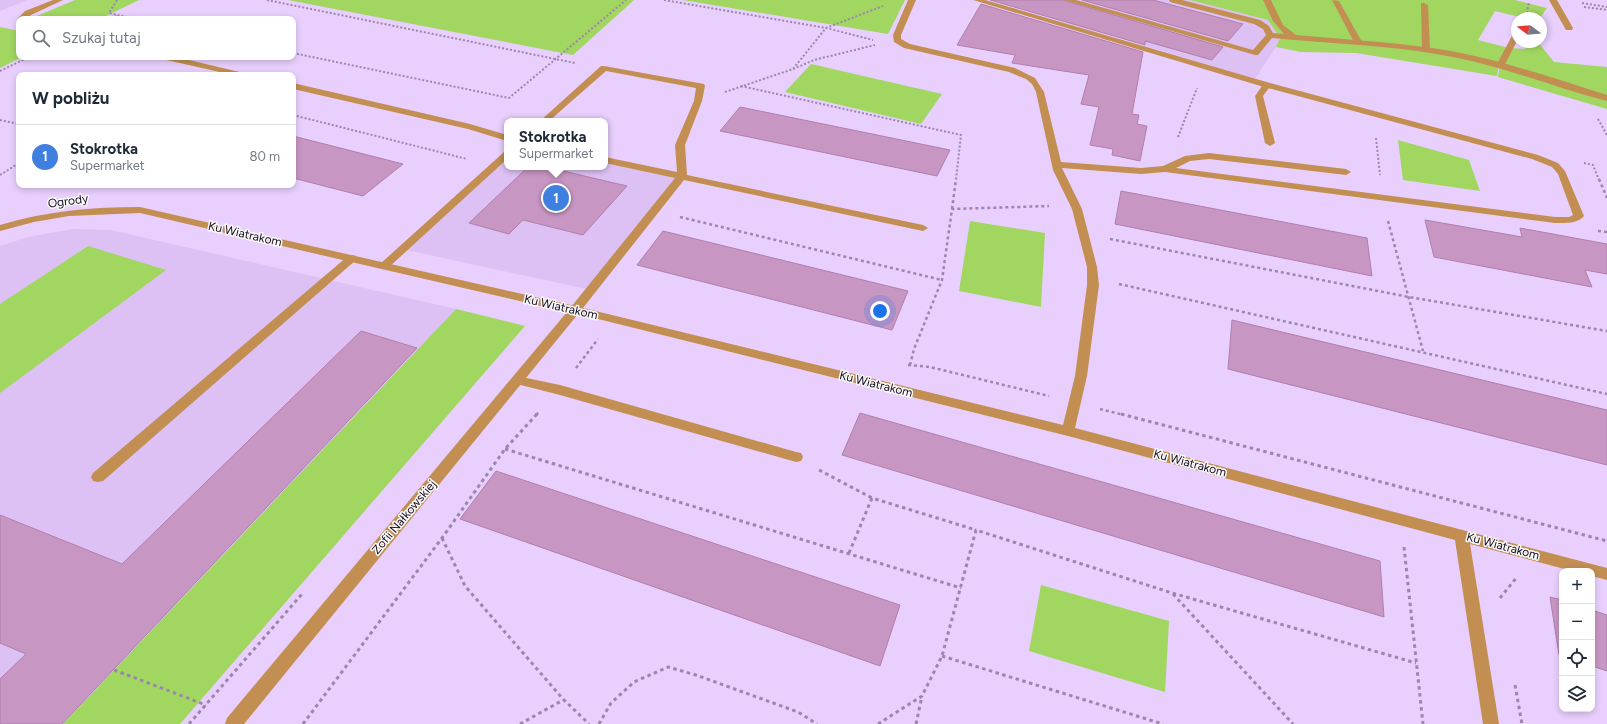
<!DOCTYPE html>
<html lang="pl">
<head>
<meta charset="utf-8">
<style>
  body { margin:0; font-family:Figtree,sans-serif; background:#f2f2f3; color:#1f2937 }
  .controls { position:absolute; right:12px; bottom:12px; display:grid; overflow:hidden; border-radius:8px; box-shadow:0 2px 6px #0003 }
  .controls button { width:36px; height:36px; display:grid; place-items:center; padding:0; border:0; border-bottom:1px solid #e0e1e3; background:#fff; color:#1f2937; font:20px sans-serif }
  .compass { position:absolute; left:1511px; top:12px; width:36px; height:36px; border-radius:50%; background:#fff; box-shadow:0 2px 6px #0003; rotate:286deg }
  .you { position:absolute; left:880px; top:311px; width:14px; height:14px; margin:-10px; border:3px solid #fff; border-radius:50%; background:#1a73e8; box-shadow:0 0 0 6px #1a73e833 }
  .badge { display:grid; place-items:center; width:26px; height:26px; border-radius:50%; background:#2563eb; color:#fff; font-size:13px; font-weight:700 }
  .pin { position:absolute; translate:-50% -50%; border:2px solid #fff; box-shadow:0 1px 4px #0006 }
  .popup { position:absolute; left:504px; top:118px; width:104px; height:52px; box-sizing:border-box; display:grid; place-content:center; border-radius:8px; background:#fff; filter:drop-shadow(0 1px 3px #0005); font-size:13px; white-space:nowrap; color:#747a83 }
  .popup b { font-size:15px; color:#1f2937 }
  .popup::after { content:''; position:absolute; left:50%; top:100%; margin-left:-8px; border:8px solid transparent; border-top-color:#fff }
  .list { margin:0; padding:0; list-style:none }
  h2 { display:flex; justify-content:space-between; align-items:center; height:52px; margin:0; padding:0 16px; font-size:17px }
  h2 small { font-size:13px; font-weight:400; color:#747a83 }
  .list li { display:grid; grid-template-columns:26px 1fr auto; gap:12px; align-items:center; box-sizing:border-box; height:64px; padding:0 16px; border-top:1px solid #e0e1e3 }
  .list b { display:block; font-size:15px; white-space:nowrap }
  .list p { margin:0; font-size:13px; white-space:nowrap; color:#747a83 }
  .list em { font-size:13px; font-style:normal; color:#747a83 }
  .icon { flex:none; width:22px; height:22px; fill:none; stroke:currentColor; stroke-width:2; stroke-linecap:round; stroke-linejoin:round }
  .map { position:relative; flex:none; width:1607px; height:724px; overflow:hidden }
  .search { position:absolute; background:#fff; box-shadow:0 2px 6px #0003; left:16px; top:16px; width:280px; height:44px; display:flex; align-items:center; gap:10px; box-sizing:border-box; padding:0 14px; border-radius:8px; color:#747a83; font-size:15px }
  .panel { position:absolute; background:#fff; box-shadow:0 2px 6px #0003; left:16px; top:72px; width:280px; height:116px; border-radius:8px }
  .map>svg:first-child { display:block }
  .built { fill:#ddc1f4 }
  .green { fill:#a1d661 }
  .building { fill:#c896c3; stroke:#b07fac }
  .lines { fill:none; stroke-linecap:round; stroke-linejoin:round }
  .path-far2 { stroke:#9b87ac; stroke-width:2; stroke-dasharray:2 2; stroke-linecap:butt }
  .path-far1 { stroke:#9b87ac; stroke-width:2.5; stroke-dasharray:3 3; stroke-linecap:butt }
  .path { stroke:#9b87ac; stroke-width:3; stroke-dasharray:3.5 3.5; stroke-linecap:butt }
  .service { fill:#c28e52; fill-rule:evenodd }
  .minor { fill:#c28e52; fill-rule:evenodd }
  .labels { text-anchor:middle; stroke-width:3; stroke-linejoin:round; paint-order:stroke }
  .street-label { font-size:12px; fill:#13081b; stroke:#fbfbfb }
</style>
</head>
<body>
<div class="map">
<svg width="1607" height="724" viewBox="0 0 1607 724">
  <rect width="100%" height="100%" fill="#e8cffd"/>
  <path class="built" d="M0,0H27L0,11Z
    M1044,0H1190L1268,20L1280,38L1276,47L1255,79L1030,11Z
    M507,154V167H605V160L681,176L591,290L402,249Z
    M73,229L111,230L456,309L63,724H0V246L28,237Z"/>
  <path class="green" d="M75,0H139L100,19L32,18Z
    M288,0H634L573,55Z
    M683,0H905L888,34Z
    M1190,0H1515L1547,8L1540,18H1524L1495,11L1478,40L1509,48L1499,66L1497,76L1356,53L1301,52L1276,47L1280,38L1268,20Z
    M0,27L19,31V57H22L0,68Z
    M1529,42H1538L1554,62L1607,67V109L1498,77L1500,66L1510,48L1525,49Z
    M811,64L942,94L921,124L785,92Z
    M1398,140L1469,160L1480,191L1403,180Z
    M970,221L1045,233L1041,307L959,291Z
    M88,246L166,270L0,393V304Z
    M456,309L525,326L180,724H63Z
    M1041,585L1169,621L1165,692L1029,651Z"/>
  <path class="building" d="M990,0H1063L1223,47L1212,60L1145,41V45Z
    M1082,0H1153L1243,24L1228,41Z
    M981,4L1143,52L1132,114L1139,115L1137,124L1147,126L1140,161L1112,155L1113,149L1090,145L1099,107L1081,104L1089,75L1012,63L1015,55L957,45Z
    M740,107L838,127L950,150L937,176L720,131Z
    M293,136L403,164L363,196L293,178Z
    M528,167H546L627,186L583,235L523,220L509,234L469,223Z
    M1121,191L1367,238L1372,276L1115,224Z
    M1425,220L1522,237L1520,228L1607,244V274L1585,270L1592,287L1434,257Z
    M663,231L908,291L892,330L637,265Z
    M1232,320L1607,410V465L1228,369Z
    M361,331L417,348L62,724H0V679L26,654L0,643V515L122,564Z
    M860,413L1380,561L1384,617L842,455Z
    M496,471L900,605L880,666L460,519Z
    M1550,597L1562,600V656L1559,655Z
    M1592,610L1607,615V671L1592,666Z"/>
  <g class="lines">
    <path class="path-far2" d="M117,0L109,13L135,19
      M267,0L575,63
      M664,0L826,28L873,40
      M1582,3L1607,7
      M1584,7L1607,10
      M1526,17L1529,2
      M108,19L116,15
      M293,53L509,98L626,0
      M793,69L814,60L875,45
      M0,71L29,57
      M741,86L961,135L956,180
      M725,92L793,69L826,28L883,6
      M293,115L467,159
      M1598,119L1607,135
      M0,120L19,124
      M1178,137L1197,88
      M1376,138L1380,175
      M1584,163L1593,165L1599,180
      M0,175L19,163"/>
    <path class="path-far1" d="M1599,179L1607,198
      M952,209L956,179
      M680,217L942,280
      M1388,221L1423,351
      M1598,231L1607,232
      M1110,239L1409,297L1607,331
      M1119,284L1607,394
      M908,365L930,367L1049,396
      M910,365L914,349L942,280L952,209L1049,206
      M576,368L598,339
      M1100,409L1124,415
      M536,415L540,411"/>
    <path class="path" d="M1121,414L1607,541
      M505,449L961,588
      M819,470L872,498
      M442,538L465,586L563,699L589,724
      M1404,547L1423,724
      M849,553L872,498L976,530
      M1173,594L1293,724
      M1500,598L1517,577
      M942,656L1163,724
      M114,670L206,705
      M1515,685L1522,724
      M189,724L302,594
      M303,724L442,538L505,449L537,414
      M520,724L563,700
      M599,724L611,703L634,682L668,667L696,675L798,712L817,724
      M878,724L922,696L942,656L976,530L1172,593L1416,663
      M916,724L922,696"/>
    <path class="service" d="M53,0H63L31,15L26,19H19V21L17,19L25,11Z
      M1332,0L1339,1L1362,42L1361,44H1355L1354,42Z
      M1549,0H1557L1573,28L1572,30H1566Z
      M1421,3H1424L1428,5L1430,50L1426,52L1422,50Z
      M1514,32H1517V41L1503,68H1497L1496,66Z
      M161,57H176L244,73L248,75H233L162,59Z
      M601,66H604L704,84L705,86L702,101L685,145L687,175L923,225L928,228L923,231L684,180L579,313H571L569,310L571,307L675,178L605,163V157L677,172L675,145L694,101L696,88L606,71L549,121H540Z
      M1267,82L1271,85L1263,96L1275,143L1270,146L1265,143L1255,96L1264,83Z
      M293,83L470,124L507,135V141L468,129L293,89Z
      M507,151V159L388,268H380L379,266L380,264L504,152Z
      M352,255L356,256L357,258L356,260L103,481L98,482L93,481L91,477L93,473L348,256Z
      M517,376L560,385L796,452L801,453L803,457L801,461L796,462L560,395L513,383L511,380L513,377Z"/>
    <path class="minor" d="M908,0H916L901,35V39L910,44L1015,68L1035,78L1044,92L1061,162L1141,168L1163,166L1185,156L1209,153L1346,169L1351,172L1346,175L1209,159L1190,161L1176,168L1555,217H1569L1573,215L1558,174L1552,167L1532,159L1264,87L973,0H985L1270,83L1538,155L1558,163L1565,171L1584,216C1577,224 1565,223 1555,223L1165,172L1141,174L1062,168L1082,209L1097,267L1099,285L1087,376L1075,428L1607,568V580L1592,576V571H1572L1470,544L1499,724H1483L1455,540L1068,436L578,314L244,724H225L227,718L567,312L140,213L69,216L34,222L0,231V225C46,211 92,207 140,207L575,306L1063,425L1075,376L1087,285V267L1072,209L1053,170L1036,92L1032,84L1026,79L1009,72L904,48L894,42L893,35Z
      M1064,0H1076L1253,50L1266,35L1263,29L1254,24L1170,2L1169,0H1182L1260,20L1269,26L1273,33L1284,34L1273,21L1263,0H1271L1283,25L1296,35C1348,40 1400,42 1451,51C1504,61 1556,79 1607,95V101C1555,88 1506,67 1453,57C1393,45 1332,44 1272,38L1258,55H1255Z"/>
  </g>
  <g class="labels">
    <g class="street-label">
      <text transform="translate(68 201) rotate(-8)" y="4">Ogrody</text>
      <text transform="translate(245 234) rotate(13)" y="4">Ku Wiatrakom</text>
      <text transform="translate(561 307) rotate(13)" y="4">Ku Wiatrakom</text>
      <text transform="translate(876 384) rotate(14)" y="4">Ku Wiatrakom</text>
      <text transform="translate(1190 463) rotate(15)" y="4">Ku Wiatrakom</text>
      <text transform="translate(404 517) rotate(-50)" y="4">Zofii Nałkowskiej</text>
      <text transform="translate(1503 546) rotate(15)" y="4">Ku Wiatrakom</text>
    </g>
  </g>
</svg>
<div class="controls">
<button>+</button>
<button>−</button>
<button><svg class="icon" aria-label="locate" viewBox="0 0 24 24"><circle cx="12" cy="12" r="6"/><path d="M12 2v4M12 18v4M2 12h4M18 12h4"/></svg></button>
<button><svg class="icon" aria-label="layers" viewBox="0 0 24 24"><path d="M12 4l9 5-9 5-9-5zM3 14l9 5 9-5"/></svg></button>
</div>
<svg class="compass" viewBox="-18 -18 36 36"><path d="M0-13l5 13h-10z" fill="#e53935"/><path d="M0 13l5-13h-10z" fill="#747a83"/></svg>
<div class="you"></div>
<div class="pin badge" style="left:556px;top:198px;background:#3f7fe0">1</div>
<div class="popup"><b>Stokrotka</b>Supermarket</div>
<div class="search"><svg class="icon" aria-label="search" viewBox="0 0 24 24"><circle cx="10" cy="10" r="6"/><path d="M15 15l6 6"/></svg>Szukaj tutaj</div>
<section class="panel">
<h2>W pobliżu<small></small></h2>
<ul class="list">
<li><span class="badge" style="background:#3f7fe0">1</span><div><b>Stokrotka</b><p>Supermarket</p></div><em>80 m</em></li>
</ul>
</section>
</div>
</body>
</html>
